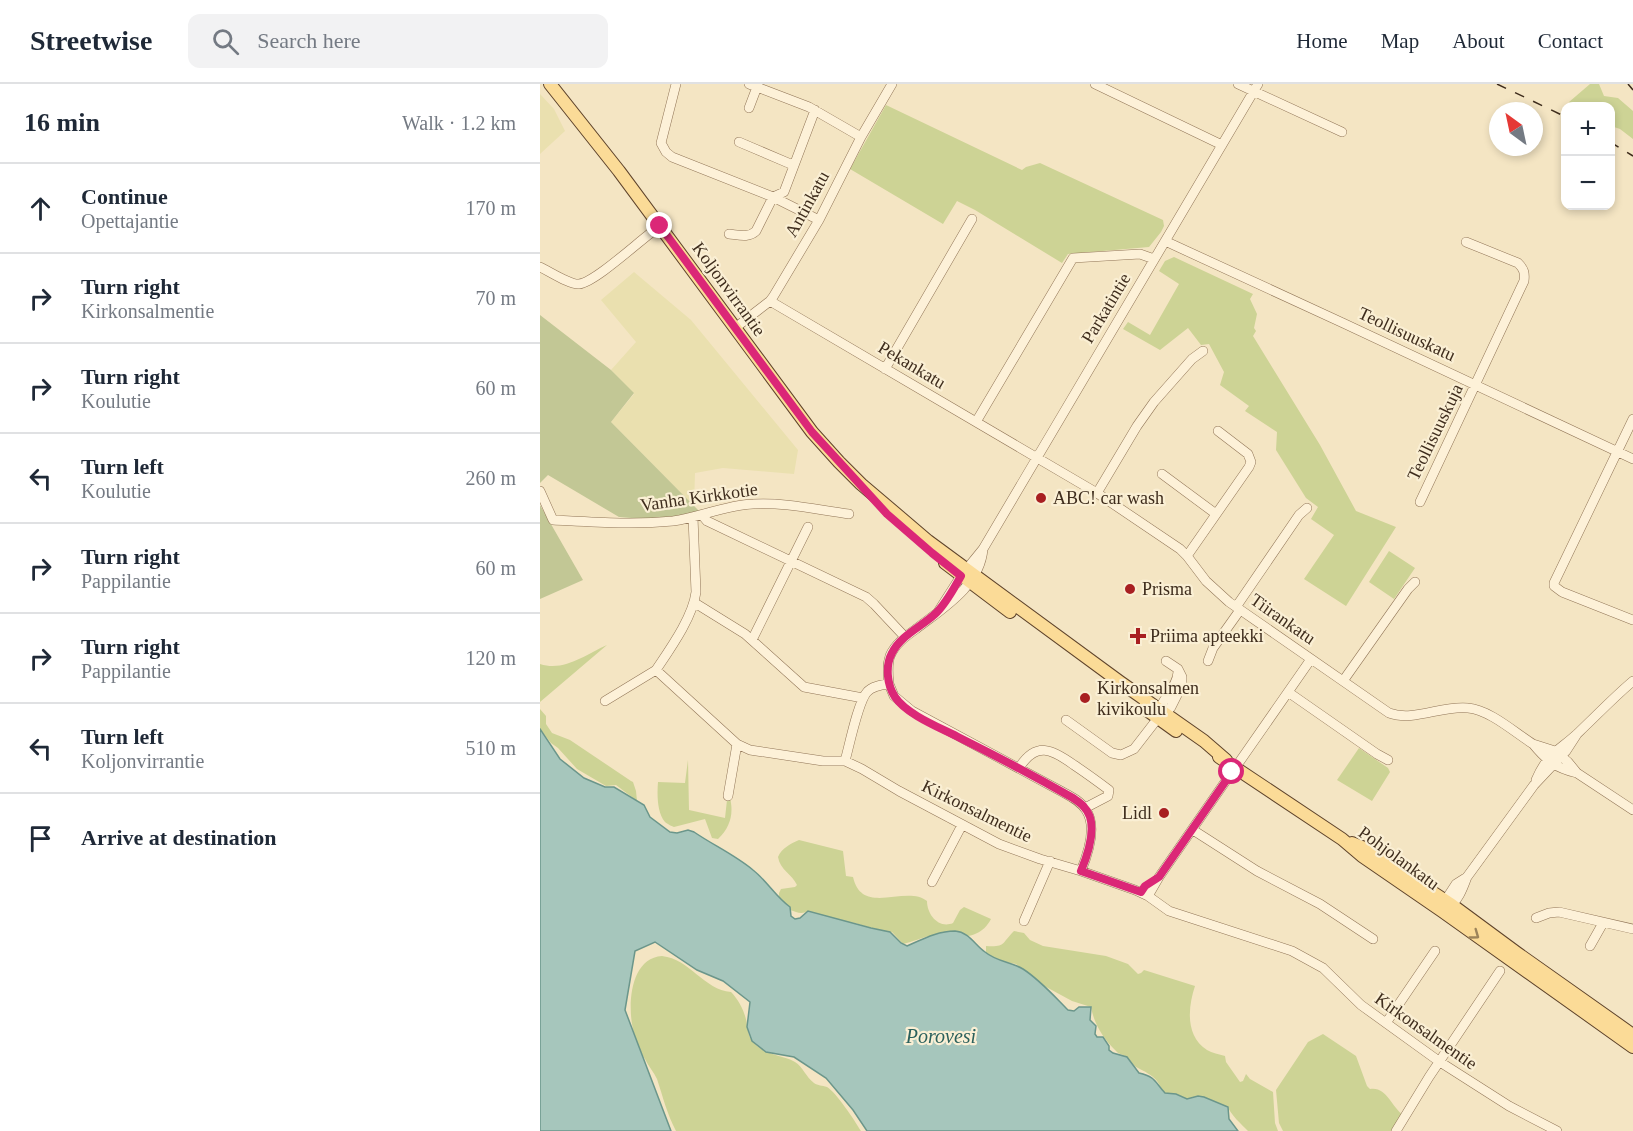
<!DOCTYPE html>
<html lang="en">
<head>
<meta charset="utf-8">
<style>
  body { margin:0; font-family:"Times New Roman",serif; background:#f2f2f3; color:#1f2937 }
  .controls { position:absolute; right:18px; top:18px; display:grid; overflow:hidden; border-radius:12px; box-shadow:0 3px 9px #0003 }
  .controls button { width:54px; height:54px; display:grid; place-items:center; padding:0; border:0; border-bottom:2px solid #e0e1e3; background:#fff; color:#1f2937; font:30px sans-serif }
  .compass { position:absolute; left:949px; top:18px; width:54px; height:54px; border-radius:50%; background:#fff; box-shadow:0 3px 9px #0003; rotate:327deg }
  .stop { position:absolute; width:18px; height:18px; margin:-14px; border:4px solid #db2777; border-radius:50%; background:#fff }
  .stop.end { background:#db2777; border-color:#fff; box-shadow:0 2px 6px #0008 }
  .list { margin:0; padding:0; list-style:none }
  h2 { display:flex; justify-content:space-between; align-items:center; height:78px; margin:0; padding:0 24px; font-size:26px }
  h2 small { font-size:20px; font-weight:400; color:#747a83 }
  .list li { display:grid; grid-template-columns:39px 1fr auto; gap:18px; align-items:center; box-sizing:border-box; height:90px; padding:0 24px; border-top:2px solid #e0e1e3 }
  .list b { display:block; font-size:22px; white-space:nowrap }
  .list p { margin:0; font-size:20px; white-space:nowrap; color:#747a83 }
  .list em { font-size:20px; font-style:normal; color:#747a83 }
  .icon { flex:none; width:33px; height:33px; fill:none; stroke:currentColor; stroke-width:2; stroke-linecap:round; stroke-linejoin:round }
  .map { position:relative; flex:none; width:1093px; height:1047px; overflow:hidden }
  header { display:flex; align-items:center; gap:36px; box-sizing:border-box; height:84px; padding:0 30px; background:#fff; border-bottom:2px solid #e0e1e3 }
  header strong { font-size:28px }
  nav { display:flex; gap:33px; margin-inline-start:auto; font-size:21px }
  .search { width:420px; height:54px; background:#f2f2f3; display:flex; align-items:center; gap:15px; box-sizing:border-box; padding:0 21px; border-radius:12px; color:#747a83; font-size:22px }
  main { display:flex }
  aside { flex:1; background:#fff }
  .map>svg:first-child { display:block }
  .farmland { fill:#eae0af }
  .green { fill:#cdd395 }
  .cemetery { fill:#c2c795 }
  .water { fill:#a6c6bc; stroke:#6b968b; stroke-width:1.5 }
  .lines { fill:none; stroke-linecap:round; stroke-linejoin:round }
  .minor-casing { stroke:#917557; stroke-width:10 }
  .major-casing { stroke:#5e432b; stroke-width:14 }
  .minor { stroke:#fdf1d8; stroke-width:9 }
  .major { stroke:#fbdb97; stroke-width:12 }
  .rail { stroke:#3f2d1d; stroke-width:1.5; stroke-dasharray:10 10; stroke-linecap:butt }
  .oneway { stroke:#9d845a }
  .route { stroke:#db2777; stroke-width:8 }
  .poi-dot { fill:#a81f21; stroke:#faefd4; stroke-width:2 }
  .labels { text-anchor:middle; stroke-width:4.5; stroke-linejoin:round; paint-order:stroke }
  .street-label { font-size:18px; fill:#3f2d1d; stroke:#faefd4 }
  .poi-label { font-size:18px; fill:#3f2d1d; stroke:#faefd4; text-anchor:start }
  .water-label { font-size:20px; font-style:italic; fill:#2a605c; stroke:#faefd4 }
</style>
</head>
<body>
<header>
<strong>Streetwise</strong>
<div class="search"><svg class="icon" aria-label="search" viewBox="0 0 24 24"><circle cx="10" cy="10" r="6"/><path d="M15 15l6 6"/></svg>Search here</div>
<nav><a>Home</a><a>Map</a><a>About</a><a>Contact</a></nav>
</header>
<main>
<aside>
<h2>16 min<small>Walk · 1.2 km</small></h2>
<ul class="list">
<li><svg class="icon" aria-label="ahead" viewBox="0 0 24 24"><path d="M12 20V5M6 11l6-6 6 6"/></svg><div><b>Continue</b><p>Opettajantie</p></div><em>170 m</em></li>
<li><svg class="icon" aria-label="right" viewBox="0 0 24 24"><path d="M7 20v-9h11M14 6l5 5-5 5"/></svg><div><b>Turn right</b><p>Kirkonsalmentie</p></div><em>70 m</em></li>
<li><svg class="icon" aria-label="right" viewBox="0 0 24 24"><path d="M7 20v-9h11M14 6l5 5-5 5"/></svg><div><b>Turn right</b><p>Koulutie</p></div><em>60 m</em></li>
<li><svg class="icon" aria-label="left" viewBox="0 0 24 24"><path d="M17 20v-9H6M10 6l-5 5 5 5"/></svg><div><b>Turn left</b><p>Koulutie</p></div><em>260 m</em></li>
<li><svg class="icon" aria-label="right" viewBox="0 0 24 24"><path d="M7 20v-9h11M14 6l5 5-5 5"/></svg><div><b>Turn right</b><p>Pappilantie</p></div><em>60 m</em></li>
<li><svg class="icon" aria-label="right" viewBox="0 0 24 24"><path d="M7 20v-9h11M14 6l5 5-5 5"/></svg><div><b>Turn right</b><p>Pappilantie</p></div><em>120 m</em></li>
<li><svg class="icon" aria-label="left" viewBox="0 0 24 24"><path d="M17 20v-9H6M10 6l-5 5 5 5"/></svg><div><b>Turn left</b><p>Koljonvirrantie</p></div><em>510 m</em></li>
<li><svg class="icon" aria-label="arrive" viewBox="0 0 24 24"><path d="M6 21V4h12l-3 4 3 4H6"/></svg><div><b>Arrive at destination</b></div></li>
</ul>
</aside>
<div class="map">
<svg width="1093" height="1047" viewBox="0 0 1093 1047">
  <rect width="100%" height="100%" fill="#f4e5c3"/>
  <path class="farmland" d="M0,10L14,25L25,47L0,70Z
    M94,188L151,236L258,366L254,390L183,384L155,389L154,422L71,338L94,310L71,286L96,258L61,216Z"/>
  <path class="green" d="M1050,0H1059L1064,12L1078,14L1093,27V55L1080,45L1071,42L1070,22H1059L1056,20L1051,22L1032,21L1029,18Z
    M346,21L482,86L486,83L500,79L623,136L624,142L621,148L609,163L528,170L522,179L435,126L417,117L403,140L310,85Z
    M634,173L713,210L710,215L717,230L714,244L716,247L713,252L780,361L816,427L856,443L806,522L764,495L794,451L771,435L778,423L766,414L736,366L737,348L705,327L709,322L680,301L684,288L669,260L661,261L648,244L620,266L583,245L588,238L610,251L639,200L619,187L625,177Z
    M849,467L875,484L854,515L829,498Z
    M67,561L0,618V580C25,588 46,570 67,561Z
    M0,625L6,632V640L12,649L30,656L91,697L93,698L96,707L97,717L76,701L66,702L37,685L18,664L11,659L0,645Z
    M819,664L848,684L850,688L832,717L797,696Z
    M148,676L149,726L185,734L187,716L190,714C194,730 190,744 178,755L172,754L165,735L134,743C133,743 126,739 125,738C117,729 117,710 118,698L145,699Z
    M259,756L303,767L306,792L313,793C322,833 366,800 387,817C387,831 399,845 413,839L420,826L424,823L451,835C438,860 412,851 390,852C382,853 373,858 363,860L352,848L341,847L315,839L286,835L268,827C261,831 257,828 250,826V823L239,814V809L241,805L255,803L257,801C252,790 240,786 238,773C242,764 250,760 259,756Z
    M474,847L484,849L490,856L503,862L566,872L588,880L598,890L601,889L604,886L655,902C648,923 645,952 667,966C672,969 679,970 685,972L686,978L700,998L703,997L706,990L710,995L733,1008L735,1039L738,1047H708C702,1041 690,1030 688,1023L658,1012L647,1015L636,1010L625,1009C621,1005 620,1001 617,997C612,991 604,987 598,984C593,982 591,977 588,974C584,970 579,971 576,967C563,954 554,940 551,923L532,917L497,898L476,880L460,877L446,869V862C466,863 461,860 474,847Z
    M122,872C150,875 164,906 191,908C199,916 206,930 207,941C209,948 208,953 213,958C225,972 240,970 255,978C263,983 266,993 274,999C278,1002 282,1001 287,1003C296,1008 315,1037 321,1047H136C127,1030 123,1013 117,995C114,988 108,982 105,975C100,968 97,958 94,949C87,925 89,874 122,872Z
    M783,950L816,972L827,1002L830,1005C846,1002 852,1023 863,1031L853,1047H743L739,1039L736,1006L768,958Z"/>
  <path class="cemetery" d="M0,231L71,286L94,309L71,338L160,428L114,436L79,433L8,391L0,399Z
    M0,421L43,496L0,515Z"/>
  <path class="water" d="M0,645L20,675L44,694L65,703H74L104,721L110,733L130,748L137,749L148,746L154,748C173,761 195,771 213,786C227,797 236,813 250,823L251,832L255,835L260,834L268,827L331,844L350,848L361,859L367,862C383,855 398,847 415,847C429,848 435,861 445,868C457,878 472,878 483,885C500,896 514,912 528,926L534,927L539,923H551L550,936L556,942L555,950L557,953H563L569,962V966L573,969L587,973L599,989C616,993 614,997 625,1009L636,1010L647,1015L658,1012L664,1013L688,1023L689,1035L698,1047H327L313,1026L286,994L254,973L226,968L212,957L207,943L210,918L183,897L157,886L115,858L95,867L85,926L131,1047H0Z"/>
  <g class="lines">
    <defs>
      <path id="minor" d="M136,0L121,59L126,68L132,73L233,113L279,136
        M209,0L269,23L321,53
        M555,0L682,61
        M698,0L802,48
        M209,24L217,3
        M199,58L253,81
        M189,150C199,151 209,154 216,147L233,113L244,108L275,26
        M625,157L803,239L1093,375
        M0,183C9,187 30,201 39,200C56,198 102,154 120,142
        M230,217L557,409L640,465L647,472L666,497L689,518L849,629C874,638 902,621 928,624C950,626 974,648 993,660
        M195,244L230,217L233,213L279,136L321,53L352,0
        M345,285L432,135
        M1093,335L1014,499V502L1022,508L1093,536
        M436,338L533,174L600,170L614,175
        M622,390L676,430
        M0,407L13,436C53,438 93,441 133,437C160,433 186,421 213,420C245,418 278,426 309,430
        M557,409L597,342L614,318L652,275L663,267
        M880,418L984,197C985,189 984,185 978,179L926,158
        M162,431L167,437L326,513L334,520L365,553
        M153,433L156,508C153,533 130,565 116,586L197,660L210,666L283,677H305L322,685L359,707L459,760L500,775L541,787L595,806L608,812L629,827L752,867L783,884L821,921L900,978L969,1022L1017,1047
        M647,472L709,383L711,378L708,370L678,347
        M155,519L205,550L264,603L323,614
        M696,523L759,431L767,424
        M398,528L421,492L443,465L718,0
        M212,556L268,443
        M668,577L673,564L700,526
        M803,597L868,505L875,498
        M349,600L354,612L372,627L519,706C528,711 540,716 546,726C557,742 548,770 541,787
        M748,608L837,670L848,676
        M65,617L116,586
        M618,632C620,615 637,605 638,588
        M526,636L572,669L581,671L594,665L618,634L626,629L631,623L642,601V593L638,585L626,577
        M305,677C309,663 318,618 327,608C332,602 341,601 349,600C348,590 347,581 350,572C355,560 366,552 376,545C403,524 440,502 443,465
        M700,677L771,575
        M479,684C496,657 512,665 534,681C546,689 557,697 569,706L568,712L545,724
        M1037,689C1016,684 1007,677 993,660L1015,667L1028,678L1037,689L1093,726
        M996,696C1008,668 1019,667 1039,648C1057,631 1074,613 1093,597
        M188,712L197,660
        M653,746L717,787L780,820L833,855
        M392,798L422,741
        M608,812L619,793L692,688
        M903,820L916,800L927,793
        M907,824C918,818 923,804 927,793L994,701L1026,667L1037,650
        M996,834L1009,829L1019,828L1093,845
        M484,837L510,777
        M1050,862L1063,839
        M846,939L895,867
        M856,1047L889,993L960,887"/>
      <path id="major" d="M10,0L79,87L272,348L299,378L321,400L388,457L580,598L664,657L686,676
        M405,479L470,528
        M604,624L636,647
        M679,673L802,755L822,772L902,827L1093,963
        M812,759L827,765L912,821L977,869L1093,951"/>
    </defs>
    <use href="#minor" class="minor-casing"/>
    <use href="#major" class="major-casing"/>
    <use href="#minor" class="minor"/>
    <use href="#major" class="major"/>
    <path class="rail" d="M957,0L1026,33
      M1088,0L1093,6
      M1070,58L1093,72"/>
  </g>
  <defs><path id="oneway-chevron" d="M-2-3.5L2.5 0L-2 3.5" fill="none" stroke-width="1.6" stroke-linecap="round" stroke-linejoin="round" transform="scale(1.5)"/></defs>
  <use class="oneway" href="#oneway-chevron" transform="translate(935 851) rotate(36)"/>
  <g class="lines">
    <path class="route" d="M120,142L272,348L347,430L392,469L421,492C414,504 406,520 395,530C381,543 361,551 352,569C345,582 347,601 355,613C367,631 401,644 420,654C458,673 496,693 533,714C537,717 541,719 544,723C559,738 548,770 541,787L601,808L605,802L619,793L692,688"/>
  </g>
  <g class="poi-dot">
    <circle cx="501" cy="414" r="6"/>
    <circle cx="590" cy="505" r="6"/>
    <path d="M595 543h6v6h6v6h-6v6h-6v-6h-6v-6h6z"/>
    <circle cx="545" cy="614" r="6"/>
    <circle cx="624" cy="729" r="6"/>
  </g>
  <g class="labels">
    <g class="street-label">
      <text transform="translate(267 120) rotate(-61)" y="6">Antinkatu</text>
      <text transform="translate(189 205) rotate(54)" y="6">Koljonvirrantie</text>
      <text transform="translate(566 224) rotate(-59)" y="6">Parkatintie</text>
      <text transform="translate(867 250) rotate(25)" y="6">Teollisuuskatu</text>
      <text transform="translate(372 281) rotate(31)" y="6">Pekankatu</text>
      <text transform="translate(895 348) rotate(-64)" y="6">Teollisuuskuja</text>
      <text transform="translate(159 413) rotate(-8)" y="6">Vanha Kirkkotie</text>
      <text transform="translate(743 535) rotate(35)" y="6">Tiirankatu</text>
      <text transform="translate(437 727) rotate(26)" y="6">Kirkonsalmentie</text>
      <text transform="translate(859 774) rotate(36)" y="6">Pohjolankatu</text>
      <text transform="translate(886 947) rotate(35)" y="6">Kirkonsalmentie</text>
    </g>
    <g class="poi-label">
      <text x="513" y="420">ABC! car wash</text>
      <text x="602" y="511">Prisma</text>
      <text x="610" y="558">Priima apteekki</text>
      <text x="557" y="610">Kirkonsalmen<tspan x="557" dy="21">kivikoulu</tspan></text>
      <text x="612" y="735" text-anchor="end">Lidl</text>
    </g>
    <g class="water-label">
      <text x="401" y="959">Porovesi</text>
    </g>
  </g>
</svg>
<div class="controls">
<button>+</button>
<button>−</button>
</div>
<svg class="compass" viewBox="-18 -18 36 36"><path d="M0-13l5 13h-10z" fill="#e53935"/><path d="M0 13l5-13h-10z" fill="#747a83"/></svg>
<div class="stop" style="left:692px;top:688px"></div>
<div class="stop end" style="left:120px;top:142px"></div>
</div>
</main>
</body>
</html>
